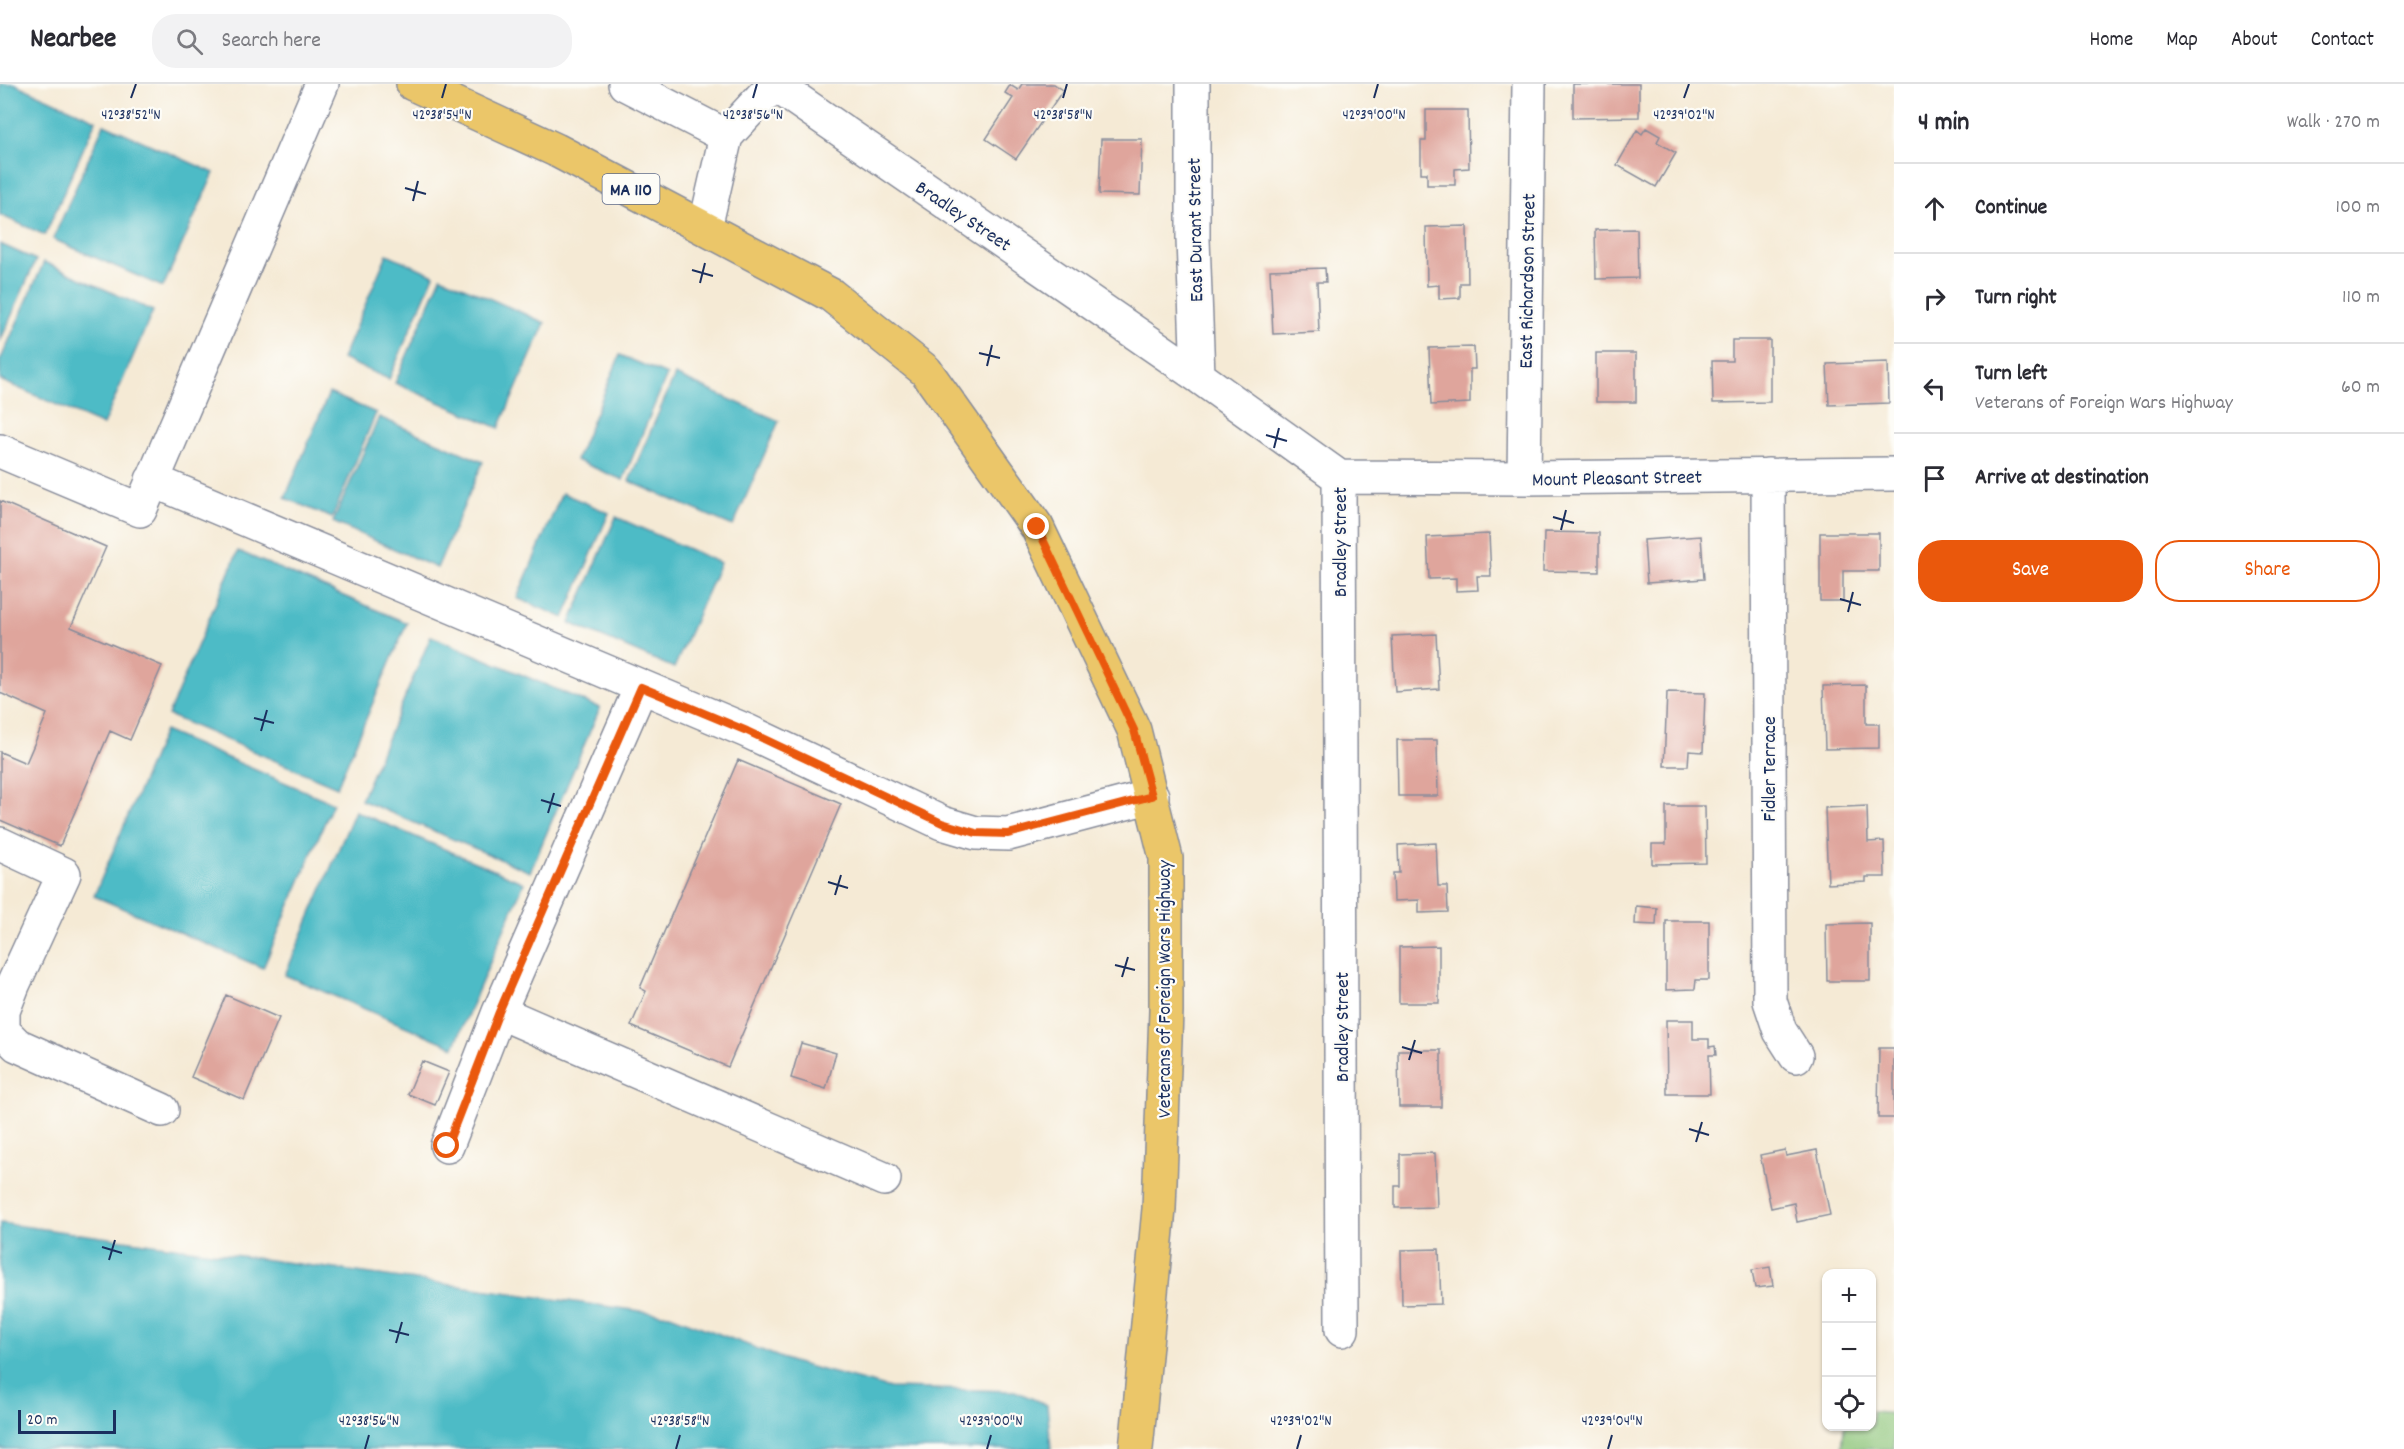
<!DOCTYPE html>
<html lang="en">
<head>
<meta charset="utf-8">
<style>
  body { margin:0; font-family:Dekko,sans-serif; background:#f2f2f3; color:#2b2b33 }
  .controls { position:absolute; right:18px; bottom:18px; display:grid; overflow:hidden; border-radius:12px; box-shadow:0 2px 4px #0004 }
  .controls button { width:54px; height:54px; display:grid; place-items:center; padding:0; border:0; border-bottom:2px solid #e1e1e2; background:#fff; color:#2b2b33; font:30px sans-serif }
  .scale { position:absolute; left:18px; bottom:15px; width:98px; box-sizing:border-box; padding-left:6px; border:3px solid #1b2f5e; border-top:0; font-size:16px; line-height:21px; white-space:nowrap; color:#1b2f5e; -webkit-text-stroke:4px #fdfcf7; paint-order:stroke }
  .stop { position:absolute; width:18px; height:18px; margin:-14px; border:4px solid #ea580c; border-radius:50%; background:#fff }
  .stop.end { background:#ea580c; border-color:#fff; box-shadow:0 2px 6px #0008 }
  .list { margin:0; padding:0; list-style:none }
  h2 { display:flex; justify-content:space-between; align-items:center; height:78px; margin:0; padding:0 24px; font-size:26px }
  h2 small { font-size:20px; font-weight:400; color:#7c7c81 }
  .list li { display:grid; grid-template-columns:39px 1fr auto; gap:18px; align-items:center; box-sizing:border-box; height:90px; padding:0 24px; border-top:2px solid #e1e1e2 }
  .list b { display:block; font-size:22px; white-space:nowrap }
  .list p { margin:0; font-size:20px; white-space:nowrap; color:#7c7c81 }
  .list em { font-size:20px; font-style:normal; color:#7c7c81 }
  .actions { display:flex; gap:12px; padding:18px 24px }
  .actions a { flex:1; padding:14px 0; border:2px solid #ea580c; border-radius:24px; text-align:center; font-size:21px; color:#ea580c }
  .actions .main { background:#ea580c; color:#fff }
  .icon { flex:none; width:33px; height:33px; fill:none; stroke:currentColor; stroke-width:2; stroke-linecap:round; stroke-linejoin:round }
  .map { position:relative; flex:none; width:1894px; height:1365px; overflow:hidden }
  header { display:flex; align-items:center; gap:36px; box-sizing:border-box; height:84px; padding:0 30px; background:#fff; border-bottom:2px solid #e1e1e2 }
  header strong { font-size:28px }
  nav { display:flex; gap:33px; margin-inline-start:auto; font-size:21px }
  .search { width:420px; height:54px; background:#f2f2f3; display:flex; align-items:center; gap:15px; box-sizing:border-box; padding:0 21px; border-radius:24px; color:#7c7c81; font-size:22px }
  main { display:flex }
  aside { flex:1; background:#fff }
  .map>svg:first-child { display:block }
  .green { fill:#8cc579; stroke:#547a6c; stroke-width:1.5 }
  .water { fill:#4dbbc6; stroke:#347592; stroke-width:1.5 }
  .building { fill:#dfa59c }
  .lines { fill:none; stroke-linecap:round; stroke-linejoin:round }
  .minor-casing { stroke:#888c9a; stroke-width:36 }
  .major-casing { stroke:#888c9a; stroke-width:36 }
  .minor { stroke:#fff; stroke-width:33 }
  .major { stroke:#ebc669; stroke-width:33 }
  .route { stroke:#ea580c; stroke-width:8 }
  .ticks { fill:none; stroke:#1b2f5e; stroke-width:2 }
  .labels { text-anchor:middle; stroke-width:4.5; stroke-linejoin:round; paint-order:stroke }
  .shield { fill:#fdfcf7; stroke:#5f6c8c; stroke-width:1.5 }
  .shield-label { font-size:18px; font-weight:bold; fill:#1b2f5e }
  .street-label { font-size:20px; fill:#1b2f5e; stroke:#fdfcf7 }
  .ticks-label { font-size:15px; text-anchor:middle; fill:#1b2f5e; stroke:#fdfcf7; stroke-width:4.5; stroke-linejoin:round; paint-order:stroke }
</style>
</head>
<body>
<header>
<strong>Nearbee</strong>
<div class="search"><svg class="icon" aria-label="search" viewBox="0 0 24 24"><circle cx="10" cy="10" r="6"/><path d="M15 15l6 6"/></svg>Search here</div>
<nav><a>Home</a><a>Map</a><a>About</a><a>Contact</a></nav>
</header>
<main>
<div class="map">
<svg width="1894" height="1365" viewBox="0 0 1894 1365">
  <rect width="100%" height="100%" fill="#fdfcf7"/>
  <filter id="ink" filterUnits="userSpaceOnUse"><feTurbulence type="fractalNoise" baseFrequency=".0167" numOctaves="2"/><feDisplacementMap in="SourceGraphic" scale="12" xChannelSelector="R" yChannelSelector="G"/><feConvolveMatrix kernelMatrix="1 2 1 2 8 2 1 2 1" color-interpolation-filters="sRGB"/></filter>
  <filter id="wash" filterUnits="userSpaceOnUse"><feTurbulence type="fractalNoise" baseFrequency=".008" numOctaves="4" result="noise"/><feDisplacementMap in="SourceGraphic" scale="24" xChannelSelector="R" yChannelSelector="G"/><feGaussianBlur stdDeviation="1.35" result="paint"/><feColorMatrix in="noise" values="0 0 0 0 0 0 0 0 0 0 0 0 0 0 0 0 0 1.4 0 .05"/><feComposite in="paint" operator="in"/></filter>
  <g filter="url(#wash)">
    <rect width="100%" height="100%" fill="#f5ead5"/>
    <path class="green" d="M1872,1328L1894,1330V1365H1842L1844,1343L1872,1342Z"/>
    <path class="water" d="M0,0H15L96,36L45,151L0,131Z
      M104,40L214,89L163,203L53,155Z
      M0,160L36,176L0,258Z
      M387,170L434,191L389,295L342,275Z
      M44,178L153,227L103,341L0,296V277Z
      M441,193L545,239L499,344L395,299Z
      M620,271L667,291L623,396L576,376Z
      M675,291L779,337L733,442L629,397Z
      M329,309L376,329L332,434L285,414Z
      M379,333L483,378L437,484L333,438Z
      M562,409L609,429L564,534L517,514Z
      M616,433L720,479L674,584L570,539Z
      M238,467L407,539L337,703L168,631Z
      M431,552L600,624L530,788L361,716Z
      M164,647L333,719L263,884L94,812Z
      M355,727L524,799L454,963L285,891Z
      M0,1139L670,1231L792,1278L890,1304L1015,1307L1047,1321L1051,1365H0Z"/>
    <g id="blocks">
      <path class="building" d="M1022,0H1054L1063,6L1016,75L986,55L1013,14L1005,9L1010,1L1018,6Z
        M1573,0H1639V33L1573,34Z
        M1426,26H1468L1469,84L1455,85V101H1427V89H1421V57H1426Z
        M1646,44L1660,52L1657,58L1676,69L1656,103L1617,81L1637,46L1642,50Z
        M1101,55H1142L1140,111L1099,110Z
        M1467,142L1468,199H1460V214L1439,215V201L1427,202L1426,143Z
        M1637,145L1638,194L1596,195L1595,146Z
        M1325,184L1326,198H1317L1319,248L1273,250L1270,186Z
        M1732,256H1770V318L1713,319L1712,277H1732Z
        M1474,263L1475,285H1470V319L1431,321L1429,264Z
        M1596,269H1636V318H1596Z
        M1888,278L1889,319L1829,321L1827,280Z
        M0,417L106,463L71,543L162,582L130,656L110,647L60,762L0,736V668L26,679L47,630L0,609Z
        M1544,448L1599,449V488L1543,487Z
        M1820,449H1879V487H1843V517H1820Z
        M1489,450L1491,492H1477L1478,506L1456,507V494L1429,495L1427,453Z
        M1701,452L1704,495L1647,499L1644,456Z
        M1436,550L1439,605L1395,608L1392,552Z
        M1866,601V640H1879V664L1825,665L1823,602Z
        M1667,608L1705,609L1703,668L1689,667L1688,682H1664Z
        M1397,656H1437L1438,712H1398Z
        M738,676L841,720L728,983L631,942L646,907L640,904Z
        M1666,722H1705L1706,779L1652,780V760H1666Z
        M1867,722L1868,758L1884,757L1885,793H1866V798L1828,800L1825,724Z
        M1436,759L1438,802H1447L1448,828L1419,829V816L1394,817L1393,789H1399L1398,761Z
        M1636,822L1657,824L1656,841L1635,840Z
        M1666,837H1709V896H1696L1695,905L1666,906Z
        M1870,839V897H1827L1826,840Z
        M1439,862V919H1399V863Z
        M226,911L279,934L244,1016L191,993Z
        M1666,936H1693V955H1709V963L1715,962L1716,971H1709L1710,1010H1667Z
        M801,959L836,969L826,1005L791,994Z
        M1879,964H1894V1034H1878Z
        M1398,966H1441V1023H1399Z
        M422,977L449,988L435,1021L408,1010Z
        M1785,1066L1786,1072L1817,1066L1830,1131L1797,1138L1794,1119L1771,1124L1760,1071Z
        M1435,1069L1437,1123L1395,1124V1102H1400V1070Z
        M1439,1165L1441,1220L1402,1221L1401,1166Z
        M1770,1183L1773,1202L1755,1204L1752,1186Z"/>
    </g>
  </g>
  <g filter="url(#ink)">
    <use href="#blocks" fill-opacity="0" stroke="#888c9a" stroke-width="1.5"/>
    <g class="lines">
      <defs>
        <path id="minor" d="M625,0L726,52
          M1193,0V155L1198,292
          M705,144L726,52L774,0L1198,292L1339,393L1342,1246
          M0,367L140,426L322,0
          M1768,391L1770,917L1780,947L1796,972
          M1339,393L1524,394L1894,390
          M1524,394L1529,0
          M152,396L747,647L942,739L976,749L1008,750L1152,712
          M0,760L64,790L13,901L3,927V947L17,961L162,1026
          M499,928L884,1095
          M447,1062L499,928L641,603"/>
        <path id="major" d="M413,0L556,66L831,211L926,287L1037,443L1134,646L1166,774V927L1159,1125L1136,1365"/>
      </defs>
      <use href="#minor" class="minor-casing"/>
      <use href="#major" class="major-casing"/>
      <use href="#minor" class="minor"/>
      <use href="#major" class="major"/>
    </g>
  </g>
  <g class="lines" filter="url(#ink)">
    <path class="route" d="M447,1062L499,928L641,603L747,647L942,739L976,749L1008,750L1152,712L1134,646L1037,443"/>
  </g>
  <path class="ticks" d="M131,14L136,0M442,14L446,0M753,14L757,0M1063,14L1067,0M1374,14L1378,0M1684,14L1689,0M405,104L426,110M413,117L418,97M692,186L713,192M700,199L705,179M979,269L1000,274M987,282L992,261M1266,351L1287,357M1274,364L1279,344M1553,433L1574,439M1561,446L1566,426M1840,515L1861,521M1848,528L1853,508M254,634L274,639M261,647L267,626M541,716L561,722M548,729L554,709M828,798L848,804M835,811L841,791M1115,881L1135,886M1122,893L1128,873M1402,963L1422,969M1409,976L1415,956M1689,1045L1709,1051M1696,1058L1702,1038M102,1163L122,1169M109,1176L115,1156M389,1246L409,1251M396,1259L402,1238M365,1365L369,1351M676,1365L680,1351M987,1365L991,1351M1297,1365L1301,1351M1608,1365L1612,1351"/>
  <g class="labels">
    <rect class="shield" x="602.5" y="90" width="57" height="30" rx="4.5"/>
    <g class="shield-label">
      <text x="631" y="111">MA 110</text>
    </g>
    <g class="street-label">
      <text transform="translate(964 131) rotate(34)" y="7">Bradley Street</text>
      <text transform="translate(1194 146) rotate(-91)" y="7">East Durant Street</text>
      <text transform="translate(1526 197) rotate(-89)" y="7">East Richardson Street</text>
      <text transform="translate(1617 393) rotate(-1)" y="7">Mount Pleasant Street</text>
      <text transform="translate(1339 458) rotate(-90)" y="7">Bradley Street</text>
      <text transform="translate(1768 685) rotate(-90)" y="7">Fidler Terrace</text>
      <text transform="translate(1163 905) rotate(-90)" y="7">Veterans of Foreign Wars Highway</text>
      <text transform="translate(1341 943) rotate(-90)" y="7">Bradley Street</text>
    </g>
  </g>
  <g class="ticks-label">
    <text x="131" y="35">42°38'52"N</text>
    <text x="442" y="35">42°38'54"N</text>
    <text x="753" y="35">42°38'56"N</text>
    <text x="1063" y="35">42°38'58"N</text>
    <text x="1374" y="35">42°39'00"N</text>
    <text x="1684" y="35">42°39'02"N</text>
    <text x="369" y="1341">42°38'56"N</text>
    <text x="680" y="1341">42°38'58"N</text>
    <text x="991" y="1341">42°39'00"N</text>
    <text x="1301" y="1341">42°39'02"N</text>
    <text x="1612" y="1341">42°39'04"N</text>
  </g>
</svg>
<div class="controls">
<button>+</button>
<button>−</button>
<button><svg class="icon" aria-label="locate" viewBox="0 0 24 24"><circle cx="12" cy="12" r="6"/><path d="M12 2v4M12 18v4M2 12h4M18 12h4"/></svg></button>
</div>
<div class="scale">20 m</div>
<div class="stop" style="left:447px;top:1062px"></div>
<div class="stop end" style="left:1037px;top:443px"></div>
</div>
<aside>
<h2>4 min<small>Walk · 270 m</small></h2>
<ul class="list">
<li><svg class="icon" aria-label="ahead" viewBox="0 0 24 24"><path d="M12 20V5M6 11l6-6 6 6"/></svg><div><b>Continue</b></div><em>100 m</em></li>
<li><svg class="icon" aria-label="right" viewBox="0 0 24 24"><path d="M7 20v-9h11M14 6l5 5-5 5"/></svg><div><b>Turn right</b></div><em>110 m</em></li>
<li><svg class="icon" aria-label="left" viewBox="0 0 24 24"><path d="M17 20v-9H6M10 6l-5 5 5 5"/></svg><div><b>Turn left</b><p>Veterans of Foreign Wars Highway</p></div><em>60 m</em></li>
<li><svg class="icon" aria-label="arrive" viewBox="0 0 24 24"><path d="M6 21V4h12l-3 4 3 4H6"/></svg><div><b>Arrive at destination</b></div></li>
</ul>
<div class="actions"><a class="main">Save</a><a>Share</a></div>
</aside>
</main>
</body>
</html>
